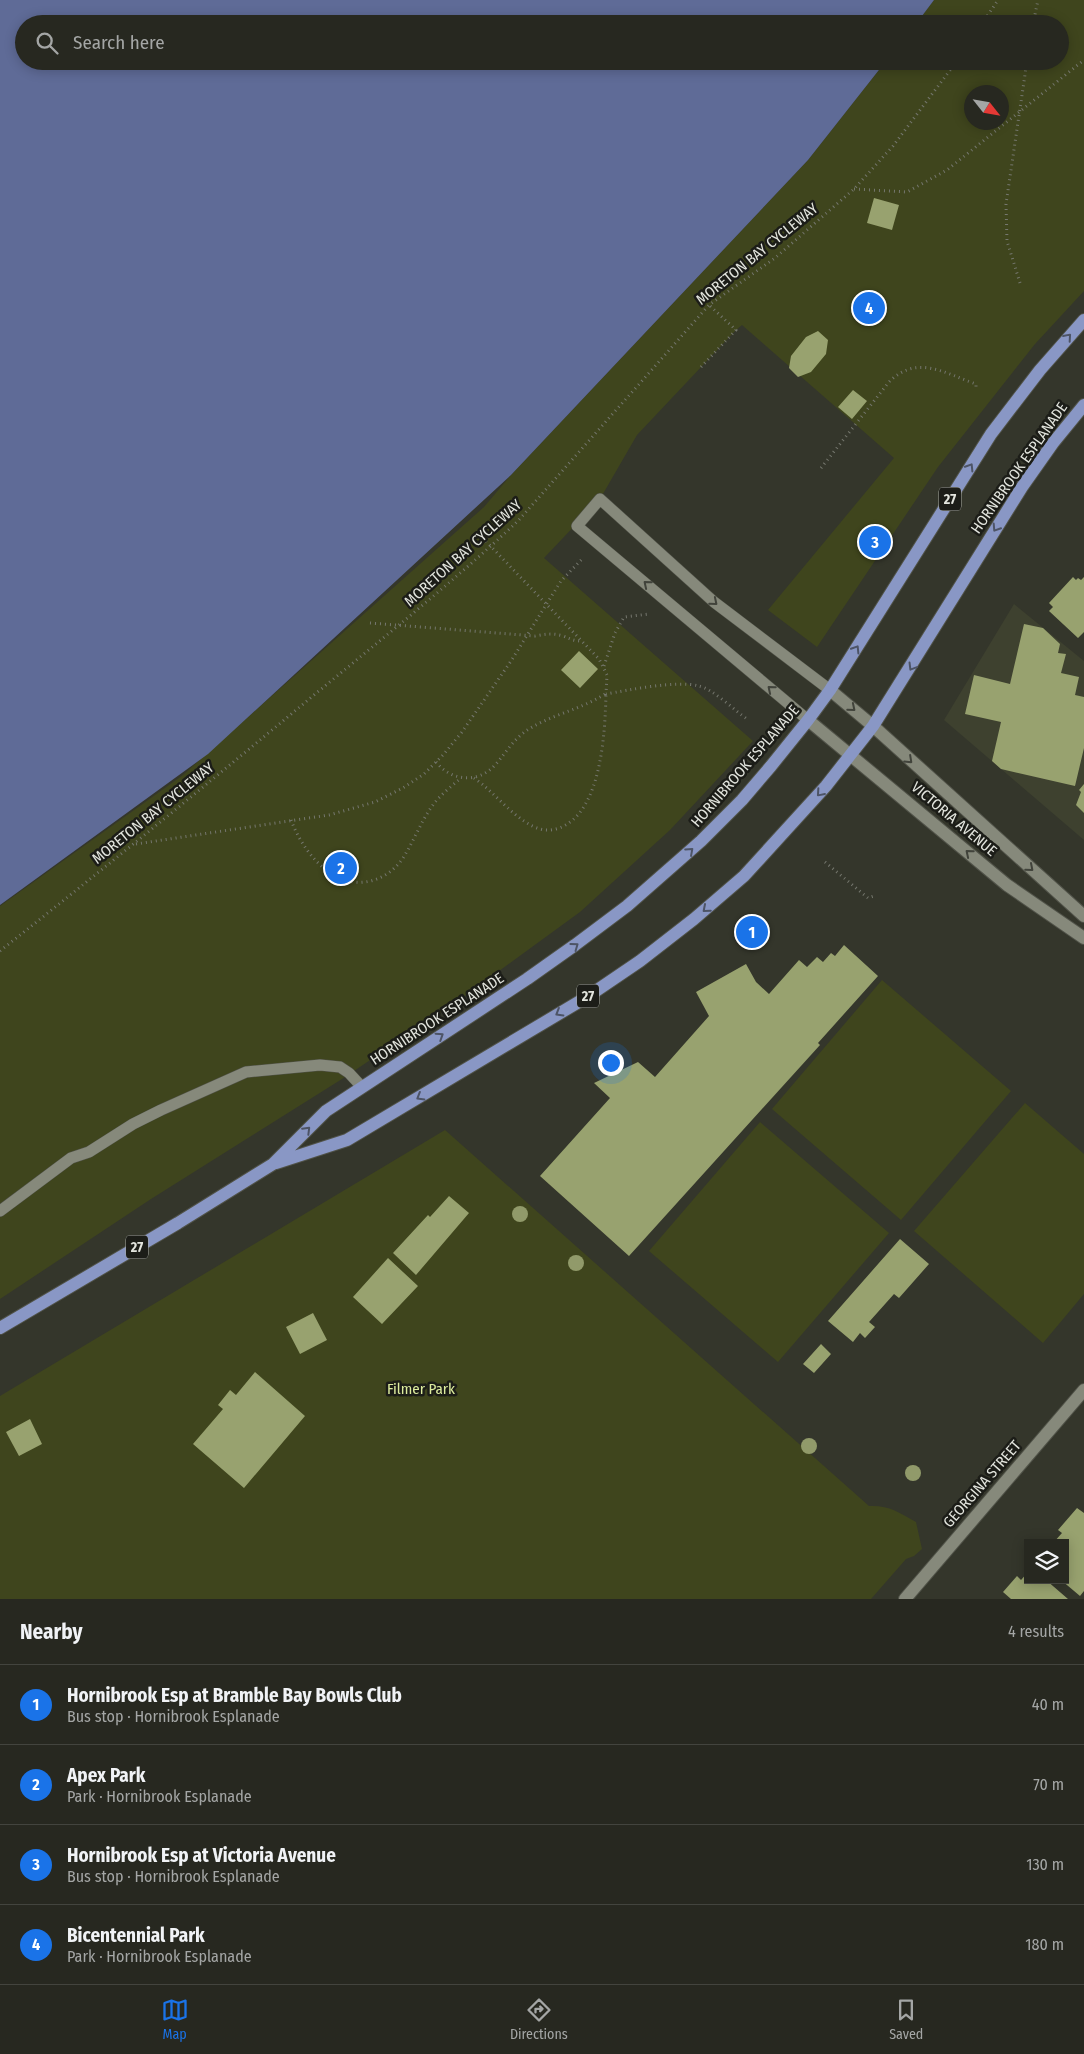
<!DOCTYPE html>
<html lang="en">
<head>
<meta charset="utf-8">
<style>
  body { margin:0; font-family:"Fira Sans Condensed",sans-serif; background:#33342d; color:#f1f3f6 }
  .controls { position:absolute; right:15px; bottom:15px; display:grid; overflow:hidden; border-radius:0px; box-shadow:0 2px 12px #0003 }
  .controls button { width:45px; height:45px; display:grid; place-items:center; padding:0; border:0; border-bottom:1px solid #43443e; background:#272820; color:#f1f3f6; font:25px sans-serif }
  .compass { position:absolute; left:964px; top:85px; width:45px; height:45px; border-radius:50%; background:#272820; box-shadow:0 2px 12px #0003; rotate:121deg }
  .you { position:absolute; left:610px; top:1062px; width:18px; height:18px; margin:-12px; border:4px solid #fff; border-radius:50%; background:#1a73e8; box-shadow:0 0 0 8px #1a73e833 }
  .badge { display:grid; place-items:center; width:32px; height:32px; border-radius:50%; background:#1a73e8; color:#fff; font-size:16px; font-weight:700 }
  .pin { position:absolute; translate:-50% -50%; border:2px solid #fff; box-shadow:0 1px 5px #0006 }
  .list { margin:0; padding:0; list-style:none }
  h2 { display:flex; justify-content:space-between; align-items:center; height:65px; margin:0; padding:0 20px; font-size:21px }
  h2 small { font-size:16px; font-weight:400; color:#a4a6a5 }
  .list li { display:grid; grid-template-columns:32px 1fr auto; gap:15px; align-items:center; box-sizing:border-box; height:80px; padding:0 20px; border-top:1px solid #43443e }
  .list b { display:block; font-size:19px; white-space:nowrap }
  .list p { margin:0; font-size:16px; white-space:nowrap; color:#a4a6a5 }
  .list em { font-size:16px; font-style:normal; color:#a4a6a5 }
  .icon { flex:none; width:28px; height:28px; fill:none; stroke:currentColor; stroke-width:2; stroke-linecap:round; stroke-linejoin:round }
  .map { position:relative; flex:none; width:1084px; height:1599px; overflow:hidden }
  .search { position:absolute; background:#272820; box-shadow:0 2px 12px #0003; left:15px; right:15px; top:15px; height:55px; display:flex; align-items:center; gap:12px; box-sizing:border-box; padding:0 18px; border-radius:28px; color:#a4a6a5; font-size:19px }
  .sheet { height:385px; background:#272820 }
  nav { display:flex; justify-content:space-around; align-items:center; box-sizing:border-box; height:70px; border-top:1px solid #43443e; background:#272820; font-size:14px; color:#a4a6a5 }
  nav a { display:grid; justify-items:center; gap:2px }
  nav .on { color:#1a73e8 }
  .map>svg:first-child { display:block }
  .built { fill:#3e412f }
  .green { fill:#3f451d; fill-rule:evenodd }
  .water { fill:#5f6b97 }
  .building { fill:#98a26f }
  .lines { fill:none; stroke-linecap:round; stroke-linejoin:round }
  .service-casing { stroke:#505248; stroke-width:12 }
  .minor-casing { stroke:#505248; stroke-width:14 }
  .secondary-casing { stroke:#505248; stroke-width:14 }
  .primary-casing { stroke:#505248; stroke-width:14 }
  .path { stroke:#75776e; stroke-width:3; stroke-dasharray:1 4; stroke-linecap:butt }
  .service { stroke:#86897b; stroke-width:11 }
  .minor { stroke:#86897b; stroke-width:12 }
  .secondary { stroke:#86897b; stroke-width:12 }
  .primary { stroke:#8997c5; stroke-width:12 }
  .tree { fill:#919a6a }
  .oneway { stroke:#4d5466 }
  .oneway2 { stroke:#41433b }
  .labels { text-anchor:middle; stroke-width:5; stroke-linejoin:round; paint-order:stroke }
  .shield { fill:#1c1d18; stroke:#a7a9a3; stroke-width:1 }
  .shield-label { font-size:14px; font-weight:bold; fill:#e3e5de }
  .street-label { font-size:15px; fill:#e3e5de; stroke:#1c1d18 }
  .park-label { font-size:15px; fill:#ddec9e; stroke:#1c1d18 }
</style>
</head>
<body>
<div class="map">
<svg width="1084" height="1599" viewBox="0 0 1084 1599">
  <rect width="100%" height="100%" fill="#34362b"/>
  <path class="built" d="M1014,604L1084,661V840L944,720Z"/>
  <path class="green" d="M934,0H1084V291L1035,344L938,467L817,647L768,610L894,458L742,325L736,330L637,435L600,499L544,558L753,741L670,830L580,912L455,1003L342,1079L151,1199L0,1299V906L183,775L484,507L511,475L808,160L886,61H1060V24H916ZM972,92H1002V122H972Z
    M882,980L1011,1091L901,1220L772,1109Z
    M1025,1103L1084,1154V1294L1043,1343L914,1231Z
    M760,1122L889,1233L778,1362L649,1251Z
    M445,1130L869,1506C888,1505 899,1512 916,1522L922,1549L914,1556L906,1559L871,1599H0V1396Z"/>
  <path class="water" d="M0,0H934L916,24H24V61H886L808,160L511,475L208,754L0,905Z"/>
  <path class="building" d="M874,198L899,205L892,230L867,223Z
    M818,331L828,340L826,354L811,372L798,377L789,368L791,356L806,337Z
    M853,390L867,401L852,419L838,407Z
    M1073,577L1076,580L1078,578L1081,580L1084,577V632L1078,638L1049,611L1053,607L1049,603Z
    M1024,624L1043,628L1060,644L1058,653L1066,654L1061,673L1079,677L1075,695L1084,697V748L1075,786L1001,769L992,761L1001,722L965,714L974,675L1010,684Z
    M579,651L598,669L580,688L561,670Z
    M1084,784V813L1076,805L1081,792L1079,790Z
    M844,945L878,976L818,1043L820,1045L629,1256L540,1176L610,1098L594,1083L638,1062L655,1077L709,1016L696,992L746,964L756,982L769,994L799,960L807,967L817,957L823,962L831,953L835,956Z
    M449,1196L469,1213L416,1275L393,1253L428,1215L430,1217Z
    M900,1239L929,1264L899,1298L894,1294L869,1322L875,1327L865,1338L860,1333L853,1342L828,1321Z
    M388,1258L418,1286L382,1324L353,1297Z
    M313,1313L327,1340L300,1354L286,1327Z
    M821,1344L831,1354L814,1373L803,1364Z
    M255,1372L305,1416L244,1488L193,1444L223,1409L218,1405L230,1390L236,1395Z
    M30,1419L42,1444L19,1456L6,1432Z
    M1077,1508L1084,1513V1591L1080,1596L1061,1580H1065V1543H1053L1062,1533L1058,1530Z
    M1028,1572V1580H1046L1068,1599H1011L1003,1592L1017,1576L1021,1580Z"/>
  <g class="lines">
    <defs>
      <path id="service" d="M808,720L577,526L600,499L714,602L830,690
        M0,1211L71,1158L89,1152L133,1124L161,1110L246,1072L320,1065L340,1067L349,1073L362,1087"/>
      <path id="minor" d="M905,1599L1084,1390"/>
      <path id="secondary" d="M830,690L873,726L1084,916
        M808,720L1007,885L1084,938"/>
      <path id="primary" d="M276,1163L347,1140L587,997L640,961L694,919L744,876L826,786L873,726L1022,487L1053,443L1084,405
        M0,1328L178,1223L273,1164L326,1111L527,979L575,945L627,906L701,841L742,800L771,766L808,720L830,690L991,434L1040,370L1084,320"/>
    </defs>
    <use href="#service" class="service-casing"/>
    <use href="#minor" class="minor-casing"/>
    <use href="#secondary" class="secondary-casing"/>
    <use href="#primary" class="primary-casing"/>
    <path class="path" d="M982,24L998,0
      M1033,24L1038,0
      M854,189L907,192L947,170L1084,60
      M1020,283L1007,241L1006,204L1027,61
      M701,367L736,330L709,305
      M821,468L889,382C917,354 944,373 976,384V390
      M479,534L599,659L607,675L606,694C629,690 677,680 699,686C713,689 734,710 747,719
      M370,623L535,636C545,634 554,633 563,636C571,639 573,641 582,641
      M604,666L615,633L624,617L649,614
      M436,762C451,781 478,784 495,765C507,752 513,739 529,729C553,714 580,710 605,694
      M474,778C495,792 516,822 540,829C547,831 553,830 559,828C602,813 605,731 606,694
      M291,820C299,841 313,862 332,874C356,890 387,882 403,858C414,841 421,821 433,805C440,795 452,786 461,778
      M136,844L329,815L375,802L403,788L424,774L443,755L462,732L511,661L561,581L583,558
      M825,862L868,898L874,896
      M0,951C106,867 210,782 314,695C383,638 453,582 518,521L709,305L775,258L854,189L893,146L957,61"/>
    <use href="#service" class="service"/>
    <use href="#minor" class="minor"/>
    <use href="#secondary" class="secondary"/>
    <use href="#primary" class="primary"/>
  </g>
  <g class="tree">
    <circle cx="520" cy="1214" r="8"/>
    <circle cx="576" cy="1263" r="8"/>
    <circle cx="809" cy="1446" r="8"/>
    <circle cx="913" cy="1473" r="8"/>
  </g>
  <defs><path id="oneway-chevron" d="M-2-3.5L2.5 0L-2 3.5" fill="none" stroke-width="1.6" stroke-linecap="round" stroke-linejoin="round" transform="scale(1.25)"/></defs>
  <g class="oneway">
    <use href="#oneway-chevron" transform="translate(1068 337) rotate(-49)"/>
    <use href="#oneway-chevron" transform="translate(970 467) rotate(-58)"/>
    <use href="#oneway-chevron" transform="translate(996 528) rotate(123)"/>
    <use href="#oneway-chevron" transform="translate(856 649) rotate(-58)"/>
    <use href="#oneway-chevron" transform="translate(912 667) rotate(121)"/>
    <use href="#oneway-chevron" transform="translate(820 793) rotate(131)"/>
    <use href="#oneway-chevron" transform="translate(690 851) rotate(-42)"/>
    <use href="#oneway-chevron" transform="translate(706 909) rotate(139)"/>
    <use href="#oneway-chevron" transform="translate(575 946) rotate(-36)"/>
    <use href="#oneway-chevron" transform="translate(559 1013) rotate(149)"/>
    <use href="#oneway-chevron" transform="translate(440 1036) rotate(-33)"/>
    <use href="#oneway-chevron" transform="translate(420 1097) rotate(149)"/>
    <use href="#oneway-chevron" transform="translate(307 1130) rotate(-45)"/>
  </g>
  <g class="oneway2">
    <use href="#oneway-chevron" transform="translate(647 584) rotate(-140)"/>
    <use href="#oneway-chevron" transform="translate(714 602) rotate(40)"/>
    <use href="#oneway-chevron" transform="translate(771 689) rotate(-140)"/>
    <use href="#oneway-chevron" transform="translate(852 708) rotate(40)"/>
    <use href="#oneway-chevron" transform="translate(909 760) rotate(43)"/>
    <use href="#oneway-chevron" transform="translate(969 853) rotate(-140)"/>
    <use href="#oneway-chevron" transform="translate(1030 868) rotate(41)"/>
  </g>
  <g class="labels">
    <g class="shield">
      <rect x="939" y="487.5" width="22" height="23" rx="4"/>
      <rect x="577" y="984.5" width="22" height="23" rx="4"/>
      <rect x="126" y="1235.5" width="22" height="23" rx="4"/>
    </g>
    <g class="shield-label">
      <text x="950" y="504">27</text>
      <text x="588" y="1001">27</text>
      <text x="137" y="1252">27</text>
    </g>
    <g class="street-label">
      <text transform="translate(757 254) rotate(-39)" y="5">MORETON BAY CYCLEWAY</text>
      <text transform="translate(1019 468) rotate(-55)" y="5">HORNIBROOK ESPLANADE</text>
      <text transform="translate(463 553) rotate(-42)" y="5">MORETON BAY CYCLEWAY</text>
      <text transform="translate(745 766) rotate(-49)" y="5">HORNIBROOK ESPLANADE</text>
      <text transform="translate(153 813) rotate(-39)" y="5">MORETON BAY CYCLEWAY</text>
      <text transform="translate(954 819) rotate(40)" y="5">VICTORIA AVENUE</text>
      <text transform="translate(437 1019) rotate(-33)" y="5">HORNIBROOK ESPLANADE</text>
      <text transform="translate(982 1484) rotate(-49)" y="5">GEORGINA STREET</text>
    </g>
    <g class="park-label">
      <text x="421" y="1394">Filmer Park</text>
    </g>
  </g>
</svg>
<div class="controls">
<button><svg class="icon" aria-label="layers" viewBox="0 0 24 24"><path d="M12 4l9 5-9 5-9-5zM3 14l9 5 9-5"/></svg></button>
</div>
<svg class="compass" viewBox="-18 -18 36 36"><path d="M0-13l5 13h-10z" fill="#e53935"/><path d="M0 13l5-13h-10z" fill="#a4a6a5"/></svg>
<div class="you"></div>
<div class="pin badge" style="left:752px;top:932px">1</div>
<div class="pin badge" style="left:341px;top:868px">2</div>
<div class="pin badge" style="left:875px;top:542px">3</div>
<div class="pin badge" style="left:869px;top:308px">4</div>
<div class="search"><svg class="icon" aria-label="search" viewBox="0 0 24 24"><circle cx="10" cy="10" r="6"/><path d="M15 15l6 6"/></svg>Search here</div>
</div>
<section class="sheet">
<h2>Nearby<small>4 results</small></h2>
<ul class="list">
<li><span class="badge">1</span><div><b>Hornibrook Esp at Bramble Bay Bowls Club</b><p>Bus stop · Hornibrook Esplanade</p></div><em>40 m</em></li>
<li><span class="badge">2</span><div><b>Apex Park</b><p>Park · Hornibrook Esplanade</p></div><em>70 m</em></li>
<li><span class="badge">3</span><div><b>Hornibrook Esp at Victoria Avenue</b><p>Bus stop · Hornibrook Esplanade</p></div><em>130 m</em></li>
<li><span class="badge">4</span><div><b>Bicentennial Park</b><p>Park · Hornibrook Esplanade</p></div><em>180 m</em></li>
</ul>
</section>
<nav>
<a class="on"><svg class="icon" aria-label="map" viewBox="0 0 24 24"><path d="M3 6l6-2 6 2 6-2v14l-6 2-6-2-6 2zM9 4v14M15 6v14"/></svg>Map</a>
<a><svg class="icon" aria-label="directions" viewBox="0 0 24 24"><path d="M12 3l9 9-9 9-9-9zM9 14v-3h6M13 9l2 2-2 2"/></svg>Directions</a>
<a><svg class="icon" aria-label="saved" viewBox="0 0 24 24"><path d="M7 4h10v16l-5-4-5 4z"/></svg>Saved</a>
</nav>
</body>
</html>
